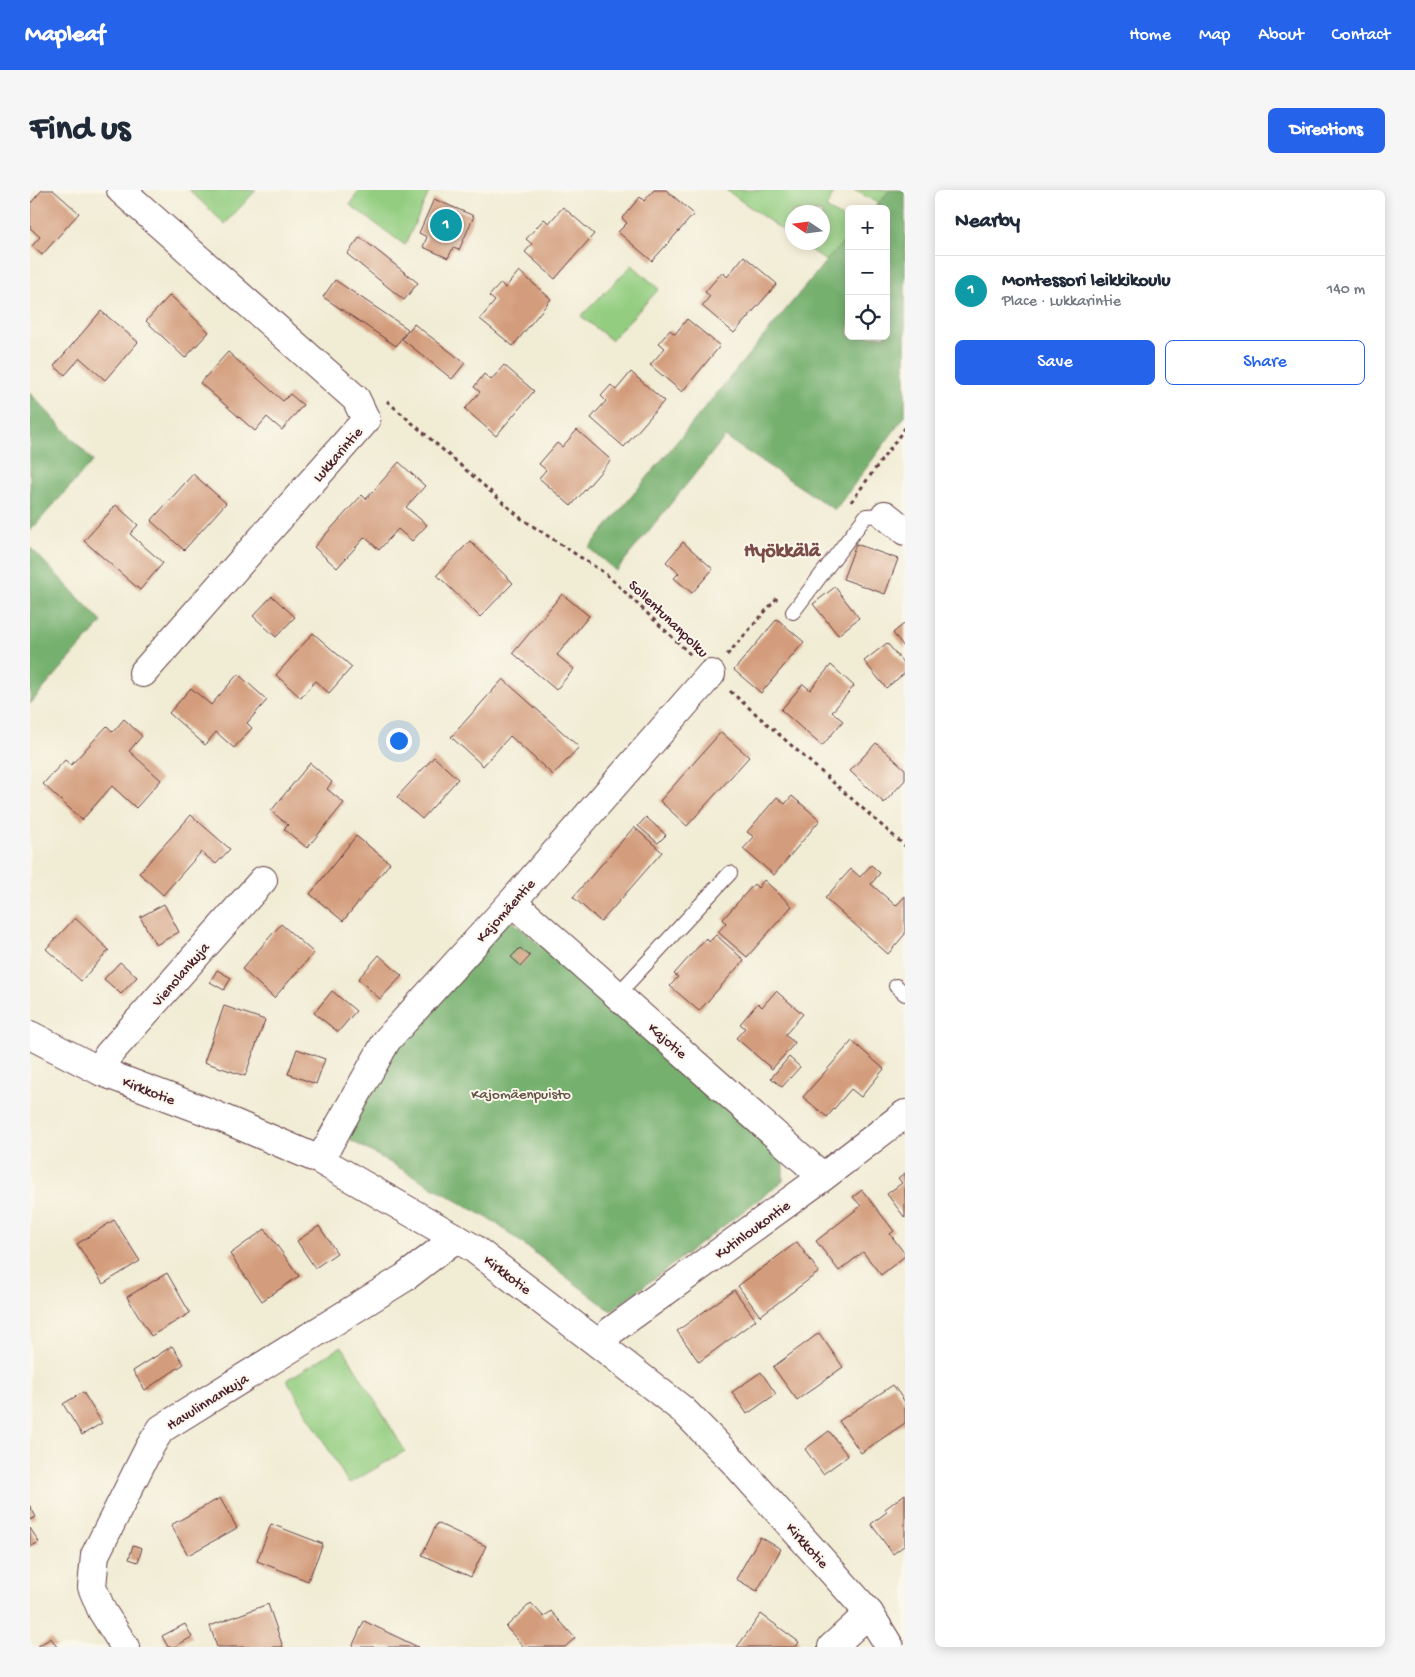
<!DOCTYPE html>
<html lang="en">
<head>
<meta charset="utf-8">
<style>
  body { margin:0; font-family:"Gochi Hand",sans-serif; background:#f6f6f7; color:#1f2937 }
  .controls { position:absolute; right:15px; top:15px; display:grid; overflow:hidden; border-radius:8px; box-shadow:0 2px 12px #0003 }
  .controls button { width:45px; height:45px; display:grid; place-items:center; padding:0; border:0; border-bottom:1px solid #e0e1e3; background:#fff; color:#1f2937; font:25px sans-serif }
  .compass { position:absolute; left:755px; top:15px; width:45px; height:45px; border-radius:50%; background:#fff; box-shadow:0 2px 12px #0003; rotate:283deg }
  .you { position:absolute; left:368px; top:550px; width:18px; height:18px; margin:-12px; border:4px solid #fff; border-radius:50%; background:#1a73e8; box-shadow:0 0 0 8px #1a73e833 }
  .badge { display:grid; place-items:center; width:32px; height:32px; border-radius:50%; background:#2563eb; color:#fff; font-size:16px; font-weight:700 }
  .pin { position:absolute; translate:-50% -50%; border:2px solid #fff; box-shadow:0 1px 5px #0006 }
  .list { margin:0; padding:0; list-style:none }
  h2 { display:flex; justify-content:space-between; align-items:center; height:65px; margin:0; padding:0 20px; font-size:21px }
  h2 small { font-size:16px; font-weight:400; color:#747a83 }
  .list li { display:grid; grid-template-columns:32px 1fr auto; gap:15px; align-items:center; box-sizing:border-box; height:70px; padding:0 20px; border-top:1px solid #e0e1e3 }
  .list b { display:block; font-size:19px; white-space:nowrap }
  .list p { margin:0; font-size:16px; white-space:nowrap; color:#747a83 }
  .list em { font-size:16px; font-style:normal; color:#747a83 }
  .actions { display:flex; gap:10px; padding:15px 20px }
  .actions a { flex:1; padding:11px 0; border:1px solid #2563eb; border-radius:8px; text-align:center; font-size:18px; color:#2563eb }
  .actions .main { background:#2563eb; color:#fff }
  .icon { flex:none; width:28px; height:28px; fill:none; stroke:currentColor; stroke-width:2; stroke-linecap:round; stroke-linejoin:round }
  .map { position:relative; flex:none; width:875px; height:1457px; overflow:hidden; border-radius:8px }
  header { display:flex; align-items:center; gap:30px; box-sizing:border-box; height:70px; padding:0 25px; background:#2563eb; color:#fff }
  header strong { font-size:24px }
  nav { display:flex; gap:28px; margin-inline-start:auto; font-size:18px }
  .intro { display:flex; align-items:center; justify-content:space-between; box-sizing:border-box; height:120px; padding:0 30px }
  h1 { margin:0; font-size:35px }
  .button { padding:12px 22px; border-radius:8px; background:#2563eb; color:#fff; font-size:18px; font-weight:700 }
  main { display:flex; gap:30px; padding:0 30px }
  aside { flex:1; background:#fff; border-radius:8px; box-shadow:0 2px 12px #0003 }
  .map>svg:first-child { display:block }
  .green { fill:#93cd80; stroke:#6e7656 }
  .forest { fill:#76b06e; stroke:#60684c }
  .building { fill:#d39c7c }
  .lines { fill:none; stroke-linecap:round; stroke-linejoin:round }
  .service-casing { stroke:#633e44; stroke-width:16 }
  .minor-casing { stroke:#633e44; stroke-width:30 }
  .tertiary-casing { stroke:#633e44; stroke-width:30 }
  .path { stroke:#633e44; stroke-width:3; stroke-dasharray:4 4; stroke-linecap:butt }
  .service { stroke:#fff; stroke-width:14 }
  .minor { stroke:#fff; stroke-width:28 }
  .tertiary { stroke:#fff; stroke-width:28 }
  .labels { text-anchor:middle; stroke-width:4; stroke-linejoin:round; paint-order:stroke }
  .street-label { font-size:15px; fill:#4a1f2b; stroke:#fbf7ec }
  .park-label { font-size:15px; fill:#605344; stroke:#fbf7ec }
  .district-label { font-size:20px; font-weight:bold; fill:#7a4b47; stroke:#fbf7ec }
</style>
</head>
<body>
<header>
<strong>Mapleaf</strong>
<nav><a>Home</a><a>Map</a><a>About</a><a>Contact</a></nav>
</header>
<div class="intro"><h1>Find us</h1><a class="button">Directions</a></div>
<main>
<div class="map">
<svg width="875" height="1457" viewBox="0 0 875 1457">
  <rect width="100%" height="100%" fill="#fbf7ec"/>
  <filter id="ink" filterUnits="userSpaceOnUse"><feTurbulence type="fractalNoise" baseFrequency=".02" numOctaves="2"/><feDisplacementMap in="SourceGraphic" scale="10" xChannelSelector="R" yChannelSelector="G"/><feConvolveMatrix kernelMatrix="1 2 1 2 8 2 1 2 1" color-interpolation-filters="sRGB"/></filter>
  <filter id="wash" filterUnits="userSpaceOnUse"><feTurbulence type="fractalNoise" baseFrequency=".0096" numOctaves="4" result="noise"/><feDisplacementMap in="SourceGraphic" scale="20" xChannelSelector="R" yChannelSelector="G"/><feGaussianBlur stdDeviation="1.12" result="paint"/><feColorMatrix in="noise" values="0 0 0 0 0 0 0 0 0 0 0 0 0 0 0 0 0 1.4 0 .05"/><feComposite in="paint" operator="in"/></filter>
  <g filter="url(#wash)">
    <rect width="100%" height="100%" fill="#f1ecd4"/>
    <path class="green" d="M159,0H226L195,34Z
      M329,0H400L375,55L320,15Z
      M696,0H799L804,3L796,18L819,32V46L796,71L770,53L792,52V22H762V47Z
      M824,0H860L849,13Z
      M602,75L629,99L581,150L551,126Z
      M312,1156L375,1261L319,1294L257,1190Z"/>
    <path class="forest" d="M860,0H875V226L805,320L695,247L586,381L559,358L796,71L819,46V146H856V19H843Z
      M0,203L63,271L0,341Z
      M0,357L72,432L0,514Z
      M480,729L753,963V991L581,1121L463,1031L313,946L365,856Z"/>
    <g id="blocks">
      <path class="building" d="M12,0H23L49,23L12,65L2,56L10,47L0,38V14Z
        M624,0H636L664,24L622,71L588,42L597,33L592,28L610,7L614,11Z
        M404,9L444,26L429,60L423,58L418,68L393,57L397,47L389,43Z
        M533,17L564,44L525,89L495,62L502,54L496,49L514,29L519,33Z
        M330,47L388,93L374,110L317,64Z
        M714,66L747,94L704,143L672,116L680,106L675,102L692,82L697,87Z
        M489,81L521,109L483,156L450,129L465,111L459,106L471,93L475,98Z
        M305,90L378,139L366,156L293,107Z
        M140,105L179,142L155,168L116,131Z
        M71,121L108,152L75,190L50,168L35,185L24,176Z
        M657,129L690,156L652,202L620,175L635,158L629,153L640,140L645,144Z
        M384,134L435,173L422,189L372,149Z
        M198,162L253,211L260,204L273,215L252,240L237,227L225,241L170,193Z
        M474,175L504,201L466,246L435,219L450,202L444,197L454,184L461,190Z
        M601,182L634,211L594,257L561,228L576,211L571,206L581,195L586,200Z
        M547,240L581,270L541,316L509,288L516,280L509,274L527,253L532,257Z
        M369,272L395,296L376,317L397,335L382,351L368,339L349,360L335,347L307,378L284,357L332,305L336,309Z
        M163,284L196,313L154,360L121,331Z
        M86,315L108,335L100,344L133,373L110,400L54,351Z
        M440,351L483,393L450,427L407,385Z
        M653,352L683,379L662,403L644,388L649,383L636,372Z
        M826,354L868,369L855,404L813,389Z
        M805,397L829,428L808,445L783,414Z
        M532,404L559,426L527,465L544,479L526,500L483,463Z
        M242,406L265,427L246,447L223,426Z
        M747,429L774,452L731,503L704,480Z
        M875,433V458L863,443Z
        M283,443L322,477L299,503L285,491L271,508L246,485Z
        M857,453L875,475V483L856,498L834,471Z
        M801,475L824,496L802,522L813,531L792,556L751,520L773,494L780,500Z
        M208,484L237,510L217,533L222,538L204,558L186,542L175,555L139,523L161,498L181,515Z
        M473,489L549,557L523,585L480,546L453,576L421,547Z
        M94,529L112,546L99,561L131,590L106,618L82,596L52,630L13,594L35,570L41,575L77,536L83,542Z
        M691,542L719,567L657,636L630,611Z
        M846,553L875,579V590L854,613L820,581Z
        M404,567L428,589L392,629L367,607Z
        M280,573L302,592L297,599L314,613L277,658L254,639L258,635L241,621Z
        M762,606L790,630L744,685L713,659L724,647L717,642L747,607L755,614Z
        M161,625L200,659L186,674L171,662L133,705L109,683Z
        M616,627L636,645L628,653L608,636Z
        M604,637L632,662L571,732L543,707Z
        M326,646L360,673L313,731L280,704Z
        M841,675L850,683L841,694L866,716L875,706V744L858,764L795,708L821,679L830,687Z
        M734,690L762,716L717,767L688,742L696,733L693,729L724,694L728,698Z
        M134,714L149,742L126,755L110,727Z
        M45,728L79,760L51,791L16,759Z
        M251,734L284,763L244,808L212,779Z
        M686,745L714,770L669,821L640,796L648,787L644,784L676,748L679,752Z
        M490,758L500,766L491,776L481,767Z
        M349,765L372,786L350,809L328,789Z
        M90,772L107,787L91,804L74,789Z
        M187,780L201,788L194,800L180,792Z
        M302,801L326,821L308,842L284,823Z
        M746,801L773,824L755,845L765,853L742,879L706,848L715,838L710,834L728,813L732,817Z
        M194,816L235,830L215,886L174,872Z
        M822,851L854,879L831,907L821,899L797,927L773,907Z
        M267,859L295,869L286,894L258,884Z
        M759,867L770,877L752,897L741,888Z
        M875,983V1028L857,1004L872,993L868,988Z
        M832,1000L864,1041L860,1044L875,1064V1066L851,1085L833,1062L809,1081L786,1051L831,1016L823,1007Z
        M84,1030L110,1071L73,1094L47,1054Z
        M289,1036L307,1063L285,1078L267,1051Z
        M235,1039L269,1086L232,1111L200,1064Z
        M767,1052L789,1082L730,1126L708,1096Z
        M137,1083L160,1123L121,1146L97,1107Z
        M704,1100L726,1130L669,1172L647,1141Z
        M789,1143L813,1177L767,1210L743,1177Z
        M142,1156L154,1174L115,1200L103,1181Z
        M731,1182L746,1204L717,1224L702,1202Z
        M863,1195L875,1212V1233L831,1263L809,1231Z
        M53,1202L72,1233L52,1245L33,1214Z
        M799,1241L818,1266L793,1284L775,1259Z
        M875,1304V1355L863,1364L841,1334L857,1322L855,1319Z
        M190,1308L207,1338L158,1365L141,1335Z
        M0,1316L6,1327L0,1330Z
        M407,1333L456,1356L441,1387L392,1365Z
        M241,1334L293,1354L278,1391L227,1371Z
        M0,1338L9,1352L0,1357Z
        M730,1347L751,1359L727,1401L706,1389Z
        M103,1355L112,1358L108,1372L99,1369Z
        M501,1413L514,1427L521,1421L545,1448L535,1457H494L476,1437Z
        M238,1414L253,1457H187L180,1436Z
        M731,1424L769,1452L766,1457H707Z
        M334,1431L388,1457H322Z
        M155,1434L162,1447L144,1457H138L132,1446Z
        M21,1448L27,1457H7Z"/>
    </g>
  </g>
  <g filter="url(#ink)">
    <use href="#blocks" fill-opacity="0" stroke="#633e44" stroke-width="1"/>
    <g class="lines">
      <defs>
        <path id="service" d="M763,422L836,326L855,325
          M866,796L875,804
          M587,805L700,683"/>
        <path id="minor" d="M91,0L326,209L336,230L113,483
          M855,325L875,341
          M482,712L793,987
          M72,882L78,865L233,690
          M290,970L357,850L482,712L681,484
          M570,1155L581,1141L793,987L875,924
          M95,1457L72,1421L62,1397L65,1365L119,1258L131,1239L374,1088L426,1048
          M802,1457L839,1423"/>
        <path id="tertiary" d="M0,845L72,882L178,922L290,970L443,1058L570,1155L653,1220L704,1272L839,1423L860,1457"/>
      </defs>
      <use href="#service" class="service-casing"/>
      <use href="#minor" class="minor-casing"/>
      <use href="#tertiary" class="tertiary-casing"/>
      <path class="path" d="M357,211L492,329L576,384L662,466
        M821,312L875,238
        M697,465L747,408
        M700,501L875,656"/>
      <use href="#service" class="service"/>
      <use href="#minor" class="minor"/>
      <use href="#tertiary" class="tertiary"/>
    </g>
  </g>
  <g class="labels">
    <g class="street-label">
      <text transform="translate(307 264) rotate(-49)" y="5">Lukkarintie</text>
      <text transform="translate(639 428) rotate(44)" y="5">Sollentunanpolku</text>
      <text transform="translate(475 720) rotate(-48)" y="5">Kajomäentie</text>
      <text transform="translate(150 784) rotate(-49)" y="5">Vienolankuja</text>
      <text transform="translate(638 850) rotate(41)" y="5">Kajotie</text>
      <text transform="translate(119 900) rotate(21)" y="5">Kirkkotie</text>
      <text transform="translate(722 1039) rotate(-36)" y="5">Kutinloukontie</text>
      <text transform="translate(478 1084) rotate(37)" y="5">Kirkkotie</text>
      <text transform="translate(177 1211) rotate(-32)" y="5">Havulinnankuja</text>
      <text transform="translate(778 1355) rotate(48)" y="5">Kirkkotie</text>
    </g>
    <g class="park-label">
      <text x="491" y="908">Kajomäenpuisto</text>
    </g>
    <g class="district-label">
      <text x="752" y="366">Hyökkälä</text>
    </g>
  </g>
</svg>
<div class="controls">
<button>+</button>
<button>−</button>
<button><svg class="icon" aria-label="locate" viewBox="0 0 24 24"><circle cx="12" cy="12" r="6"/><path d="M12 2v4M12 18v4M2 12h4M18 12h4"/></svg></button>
</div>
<svg class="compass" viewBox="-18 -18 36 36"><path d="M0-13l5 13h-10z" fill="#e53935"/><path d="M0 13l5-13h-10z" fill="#747a83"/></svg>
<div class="you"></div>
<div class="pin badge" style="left:416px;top:35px;background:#0f9aa8">1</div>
</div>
<aside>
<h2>Nearby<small></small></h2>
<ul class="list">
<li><span class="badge" style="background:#0f9aa8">1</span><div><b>Montessori leikkikoulu</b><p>Place · Lukkarintie</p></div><em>140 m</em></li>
</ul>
<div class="actions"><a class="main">Save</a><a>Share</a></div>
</aside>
</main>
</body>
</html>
